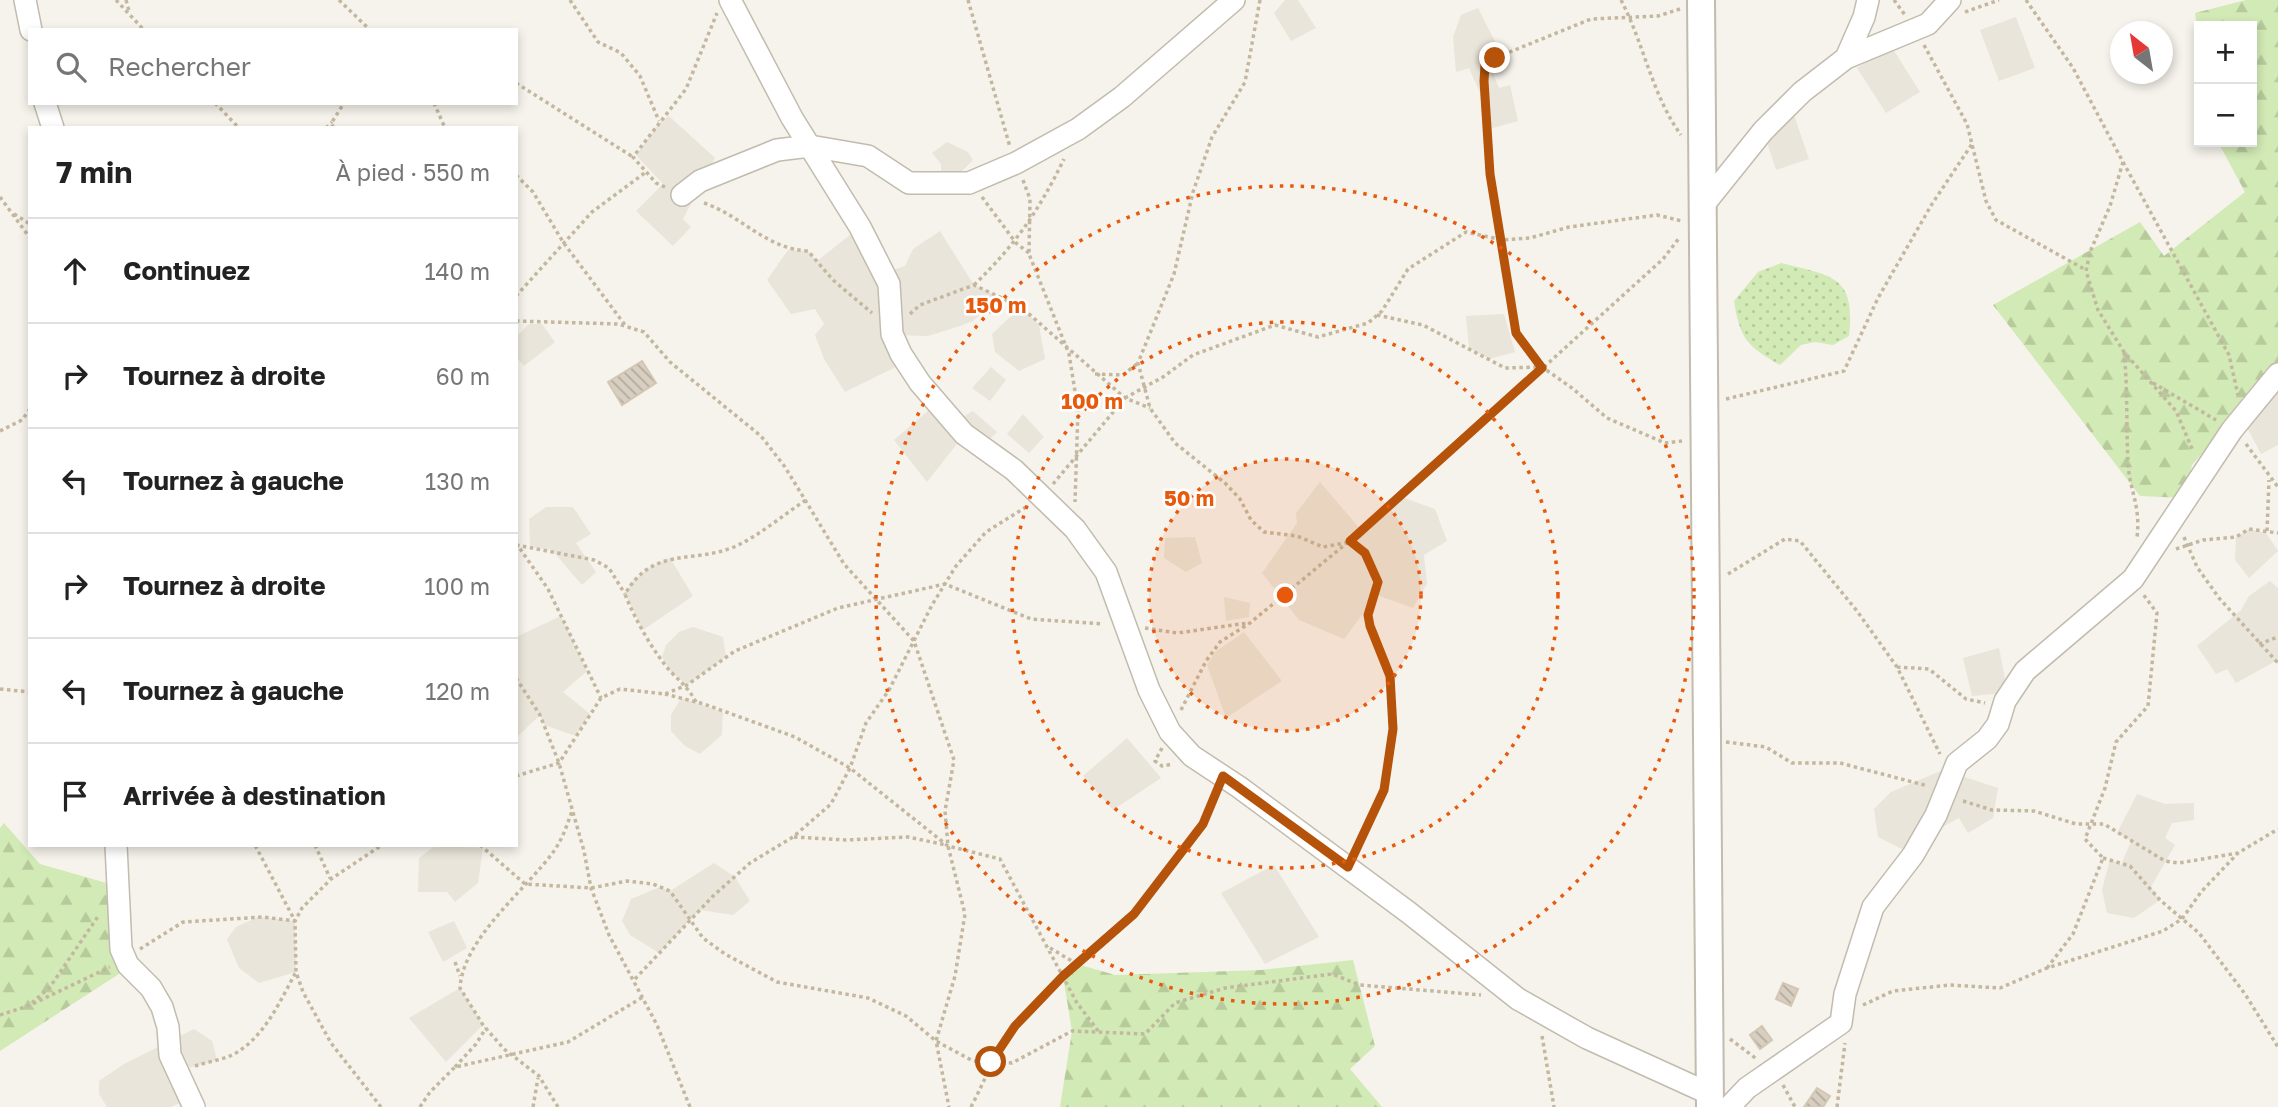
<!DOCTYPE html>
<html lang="fr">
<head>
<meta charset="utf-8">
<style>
  body { margin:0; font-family:"Golos Text",sans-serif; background:#f6f6f6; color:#222 }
  .controls { position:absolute; right:21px; top:21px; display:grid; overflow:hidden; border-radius:0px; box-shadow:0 4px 10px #0003 }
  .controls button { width:63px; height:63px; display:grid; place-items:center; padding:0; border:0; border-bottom:2px solid #e0e0e0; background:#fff; color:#222; font:35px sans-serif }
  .compass { position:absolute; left:2110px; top:21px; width:63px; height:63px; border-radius:50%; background:#fff; box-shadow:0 4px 10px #0003; rotate:329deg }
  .stop { position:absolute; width:21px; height:21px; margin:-16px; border:5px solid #b45309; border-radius:50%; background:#fff }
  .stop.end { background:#b45309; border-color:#fff; box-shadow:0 2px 7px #0008 }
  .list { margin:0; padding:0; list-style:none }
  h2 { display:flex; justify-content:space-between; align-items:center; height:91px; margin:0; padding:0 28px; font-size:30px }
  h2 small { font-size:23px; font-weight:400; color:#767676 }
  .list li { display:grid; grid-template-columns:46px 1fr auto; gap:21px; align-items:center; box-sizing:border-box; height:105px; padding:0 28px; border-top:2px solid #e0e0e0 }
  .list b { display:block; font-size:26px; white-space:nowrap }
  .list em { font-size:23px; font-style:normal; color:#767676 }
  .icon { flex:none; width:38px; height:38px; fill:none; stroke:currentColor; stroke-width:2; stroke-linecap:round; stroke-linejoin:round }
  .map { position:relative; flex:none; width:2278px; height:1107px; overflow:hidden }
  .search { position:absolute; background:#fff; box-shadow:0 4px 10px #0003; left:28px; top:28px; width:490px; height:77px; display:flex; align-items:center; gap:18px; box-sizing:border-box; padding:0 24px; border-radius:0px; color:#767676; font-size:26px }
  .panel { position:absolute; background:#fff; box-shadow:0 4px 10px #0003; left:28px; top:126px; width:490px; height:721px; border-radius:0px }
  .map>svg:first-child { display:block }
  .residential { fill:#eae5da }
  .grass { fill:url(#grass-dots) }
  .forest { fill:url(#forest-firs) }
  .building { fill:url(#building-back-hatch); stroke:#d3c7b4; stroke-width:2 }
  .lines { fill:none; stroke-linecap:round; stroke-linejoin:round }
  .minor-casing { stroke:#c2bbae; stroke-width:24 }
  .tertiary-casing { stroke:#c2bbae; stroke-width:30 }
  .path { stroke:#c4b79f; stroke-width:3.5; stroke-dasharray:3.5 3.5; stroke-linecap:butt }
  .minor { stroke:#fff; stroke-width:21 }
  .tertiary { stroke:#fff; stroke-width:26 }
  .route { stroke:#b45309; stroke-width:9 }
  .ring { fill:none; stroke:#e8590c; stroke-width:3.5; stroke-dasharray:3.5 7 }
  .centre { fill:#e8590c; stroke:#fff; stroke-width:3.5 }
  .ring-label { font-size:21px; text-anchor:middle; font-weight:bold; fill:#e8590c; stroke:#fff; stroke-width:5; stroke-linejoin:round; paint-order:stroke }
</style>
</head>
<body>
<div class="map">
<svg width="2278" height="1107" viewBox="0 0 2278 1107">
  <defs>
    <pattern id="grass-dots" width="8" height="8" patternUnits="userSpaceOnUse" patternTransform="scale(1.75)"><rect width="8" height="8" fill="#d2eab5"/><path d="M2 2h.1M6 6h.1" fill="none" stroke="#b6ca9c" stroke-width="1.8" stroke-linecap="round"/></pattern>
    <pattern id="forest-firs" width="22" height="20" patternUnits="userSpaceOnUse" patternTransform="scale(1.75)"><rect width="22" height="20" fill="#d2eab5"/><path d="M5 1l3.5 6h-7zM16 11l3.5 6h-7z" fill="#b6ca9c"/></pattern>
    <pattern id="building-back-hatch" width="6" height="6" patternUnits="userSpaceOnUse" patternTransform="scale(1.75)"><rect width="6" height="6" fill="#d8cfc1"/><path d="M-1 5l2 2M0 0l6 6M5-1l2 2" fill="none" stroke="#b1aa9e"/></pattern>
  </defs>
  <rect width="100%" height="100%" fill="#f6f3ec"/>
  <path class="residential" d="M1285,0H1298L1316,28L1291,41L1274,13Z
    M1478,8L1502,55L1489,63L1499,88L1510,85L1518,121L1486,130L1483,100L1469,68L1456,72L1453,37L1461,15Z
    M2016,17L2035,68L1999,81L1980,30Z
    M1891,46L1920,92L1886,113L1857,68Z
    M1793,112L1809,159L1776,170L1761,124Z
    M669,116L715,158L683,219L691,227L673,246L636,211L663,184L636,155L660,122Z
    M947,142L968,152L973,160L958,175L941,174V164L932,153Z
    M860,227L884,273L905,266L913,249L940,231L974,285L1000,297L973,321L960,326L928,336L893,335L906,362L845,392L824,359L815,335L824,324L815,309L791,314L767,280L788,250L808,251L817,261Z
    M1021,307L1039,325L1045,359L1019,371L995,352L992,334Z
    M1504,314L1515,352L1489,359L1469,348L1466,316Z
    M529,324H542L555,342L524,366L516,357V337Z
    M991,367L1006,380L990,401L972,388Z
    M2278,388V445L2261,454L2241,416Z
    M937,403L954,422L973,411L997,432L981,448L964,435L927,482L894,440Z
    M1023,414L1044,437L1029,453L1007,434Z
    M1320,482L1361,530L1399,496L1435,509L1447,541L1424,555L1427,584L1413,608L1377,595L1344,639L1299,620L1262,573L1297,523L1296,513Z
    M546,507H573L591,534L576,543L596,572L582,585L552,550L530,547L529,519Z
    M2249,529L2266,533L2278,551L2249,578L2235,560L2236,537Z
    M1195,537L1202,563L1186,572L1164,558L1165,538Z
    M670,558L693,596L643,630L625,594L633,581L649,568Z
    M2270,581L2278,588V664L2274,662L2236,683L2227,669L2216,674L2197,646L2241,610L2249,596Z
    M1224,597L1250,603L1249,617L1226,621Z
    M561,616L587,671L563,692L590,714L576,736L544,725L540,715L516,738V637Z
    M693,627L723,637L726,657L687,685L670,671L662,657L666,645L679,632Z
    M1244,632L1282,681L1226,718L1207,665L1215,652Z
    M1999,648L2007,689L2004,693L1972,696L1963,658Z
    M681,698L723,712L722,735L700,754L685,746L671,731V715Z
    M1127,738L1161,778L1113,810L1083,776Z
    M1943,770L1998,788L1993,818L1968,833L1959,818L1902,849L1878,837L1874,809L1891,792Z
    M2137,794L2165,804L2194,803V820L2172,823L2165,838L2175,845L2151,887L2160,900L2134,918L2107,913L2102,890L2110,859L2121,865L2131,841L2117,833Z
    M436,845L483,848L478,883L455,902L447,892H418L419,858Z
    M714,863L735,877L750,901L733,915L700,910L659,953L630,935L622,921L631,899L660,887L670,891Z
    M1274,865L1319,937L1265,964L1221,893Z
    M258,917L295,921L296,972L259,983L239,968L227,939L236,927Z
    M454,921L467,948L443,962L428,932Z
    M460,988L483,1025L446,1062L409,1018Z
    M194,1029L212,1041L217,1060L178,1071L190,1098L171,1107H107L99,1094V1081L124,1064Z"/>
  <path class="grass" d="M1781,263C1832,276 1856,275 1849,336L1833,345L1815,342L1801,345L1780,365C1747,346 1740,339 1734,301L1758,272Z"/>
  <path class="forest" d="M2246,0H2278V383L2220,433L2192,465L2184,498L2140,496L1993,305L2140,222L2164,256L2245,192L2218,142H2252V26H2199V41L2195,13Z
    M4,823L40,864L110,884L122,972L0,1051V828Z
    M1353,960L1375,1046L1350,1069L1382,1107H1060L1072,1031L1063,976L1077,964L1115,975L1261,970Z"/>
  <path class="building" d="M642,361L656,383L622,405L608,382Z
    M1783,983L1798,989L1791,1006L1776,999Z
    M1762,1026L1772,1040L1760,1049L1750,1035Z
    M1817,1088L1830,1096L1823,1107H1804Z"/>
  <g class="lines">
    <defs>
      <path id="minor" d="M25,0L31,30
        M730,0L792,118L860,227L889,284L892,334L901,354L920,383L964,434L1014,470L1075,529L1106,572L1149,690L1170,732L1192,756L1239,787L1408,912L1518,999L1587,1038L1710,1094
        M1846,58L1864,17L1868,0
        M45,103L53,128
        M682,195L700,181L777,150L810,146L868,156L909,183H969L1016,163L1078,129L1122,97L1234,0
        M1702,207L1763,131L1802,92L1846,58L1928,24L1950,0
        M116,845L121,949L128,965L151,988L162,1007L168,1027L170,1055L194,1107
        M1729,1107L1747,1088L1841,1023L1845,994L1873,907L1913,855L1936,815L1957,763L1987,739L1998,724L2005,701L2025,671L2133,579L2232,430L2278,374"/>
      <path id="tertiary" d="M1701,0L1710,1107"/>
    </defs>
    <use href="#minor" class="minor-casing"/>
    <use href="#tertiary" class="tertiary-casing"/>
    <path class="path" d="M116,0L144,30
      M126,0L129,11
      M339,0L370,30
      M570,0L598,42L621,53L640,76L659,121
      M968,0L1010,147
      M1260,0L1245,82L1212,137L1193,192L1174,274L1138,363L1150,408L1175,443L1225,483L1240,499L1251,520L1264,532L1297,536L1323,547L1350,542L1365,553L1378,582L1369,615L1370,626L1390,676L1393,729L1384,790L1356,849
      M1621,0C1644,44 1652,95 1681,135
      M1894,0L1905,15
      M2026,0L2073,68L2123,162L2110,206L2090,252L2086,271L2098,310L2124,352L2176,411L2193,451
      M1680,9L1658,16L1591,19L1495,58L1485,65L1483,100L1490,174L1516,333L1542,367L1572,388L1607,418L1665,443L1682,441
      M1965,12L1999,0
      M1924,45L1967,124L1986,201L1996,220L2086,270
      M516,83L633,157
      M215,103L239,128
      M434,103L445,128
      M326,128L332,122
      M333,128L332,122L344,103
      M2123,162L2229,355L2238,395
      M516,175L533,192L563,242L625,325
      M1023,180L1030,199L1029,254L1069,354L1078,410L1075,502
      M665,187L656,183L633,157L686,89L717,13
      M0,197L30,238
      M982,197L1016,243L1029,253
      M704,203C742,216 766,249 808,251L833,280L872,313
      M14,214L30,224
      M974,285C1016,244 1038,212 1064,159
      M516,296L592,212L646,172
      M910,314L920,305L974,285L1021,307L1125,398L1150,408
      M1377,315L1423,325L1505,368L1540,367
      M516,321L618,324L644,332L670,362L761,436L785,467L844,564L914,641L954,760L945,811L948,846L965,914L955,976L936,1041L949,1107
      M2124,352C2128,389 2126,425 2128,462C2129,490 2141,505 2137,537
      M1095,374L1123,375L1138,363
      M2153,383L2216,420
      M1726,399L1844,371L1878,298L1932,204L1972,144
      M0,431L22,420L30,409
      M2246,444L2278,487
      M1053,484L1125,398L1163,377L1193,355L1275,325L1318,337L1368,323L1382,311L1408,269L1466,232L1503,240L1530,238L1569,227L1657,215L1682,221
      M2267,531L2269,480
      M2184,537L2197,567L2219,598L2278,663
      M516,543L548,589L601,698
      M516,545L594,560L609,568L625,594
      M2176,549L2203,540L2236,537L2249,529L2278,533
      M1728,574L1785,539L1800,541L1857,611L1897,667L1940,754
      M1145,628L1177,633L1248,623
      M2259,644L2278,637
      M1897,667L1929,669L1966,699L1985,703
      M516,678L540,715L559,763L584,851L591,888L609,935L657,1025L690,1107
      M0,689L30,692
      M665,694L704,704L795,737L850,768L948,846L1000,859L1077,1003L1099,1032
      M696,702C689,689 681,682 671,672C654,653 634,618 625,594C653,546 692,564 734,547C759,536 783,515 806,500
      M1181,710L1206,661L1220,642L1250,623L1382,514L1663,259L1680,237
      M1726,742L1766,747L1792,763H1840L1928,786
      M1162,748L1155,761L1162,766L1173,764
      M516,776L559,763L601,698L620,689L665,694L687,685L735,651L838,608L945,584L1031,619L1103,624
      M1963,801L1992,810L2034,811L2076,824H2104L2165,861L2179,863L2238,853
      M794,837L846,840L908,837L946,845
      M315,845L330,878
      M480,845L525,884L591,888L627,881L653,884L670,891L703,938L725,954L777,982L868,998L906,1016L936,1041L973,1061L1012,1063L1072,1031L1145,1034L1175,1003L1225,988L1332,974L1360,985L1481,995
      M2103,858L2130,866L2160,900L2199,933L2245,994L2278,1047
      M1050,948L1077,964
      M140,949L183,922L263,917L295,921L255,845
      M455,962L460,976
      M2047,968L2073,934L2103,858L2085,839L2105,788L2116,742L2148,706L2157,613L2143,594
      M635,979L713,896L750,863L793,837L831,804L850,768L866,723L889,690L932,605L956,566L986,532L1026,507
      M32,1003L50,987L99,915
      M1863,1005L1893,991L1950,985L2000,988L2047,968L2163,931L2182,919L2201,892L2238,853L2278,829
      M0,1015L28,1006L110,967
      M1542,1036L1554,1107
      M1730,1039L1758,1060
      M195,1066C207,1062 221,1060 232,1055C264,1039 280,1001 296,972
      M455,1067L476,1044L486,1028
      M1783,1085L1795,1107
      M381,1107L331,1043L303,992L296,972L295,921L302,908L331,879L382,845
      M420,1107L430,1092L455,1067L568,1042L643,997
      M533,1107L538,1078
      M558,1107L539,1076L504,1049L483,1025L460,988C463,938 526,890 554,851C563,838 567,825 572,811
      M971,1107C985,1080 996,1052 1014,1027C1047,983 1098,955 1135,914C1163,882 1199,833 1215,795
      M1837,1107L1845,1043"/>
    <use href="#minor" class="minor"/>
    <use href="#tertiary" class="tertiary"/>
  </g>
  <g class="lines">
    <path class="route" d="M991,1062L1015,1026L1063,976L1134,914L1203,824L1223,776L1348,867L1384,790L1393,729L1390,676L1370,626L1368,615L1378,582L1365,553L1350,541L1542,368L1516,333L1490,174L1484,81L1485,65L1495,58"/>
  </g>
  <circle cx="1285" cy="595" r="136" fill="#e8590c" fill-opacity=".12"/>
  <g class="ring">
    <circle cx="1285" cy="595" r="136"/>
    <circle cx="1285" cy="595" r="273"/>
    <circle cx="1285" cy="595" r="409"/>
  </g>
  <circle cx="1285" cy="595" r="10" class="centre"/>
  <g class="ring-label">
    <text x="996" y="313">150 m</text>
    <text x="1092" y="409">100 m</text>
    <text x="1189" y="506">50 m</text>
  </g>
</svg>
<div class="controls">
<button>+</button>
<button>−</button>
</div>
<svg class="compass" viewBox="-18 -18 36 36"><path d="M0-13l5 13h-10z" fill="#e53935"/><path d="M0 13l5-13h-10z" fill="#767676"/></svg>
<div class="stop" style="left:991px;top:1062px"></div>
<div class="stop end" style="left:1495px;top:58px"></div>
<div class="search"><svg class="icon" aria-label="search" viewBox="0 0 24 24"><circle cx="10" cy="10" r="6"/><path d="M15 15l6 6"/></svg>Rechercher</div>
<section class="panel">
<h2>7 min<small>À pied · 550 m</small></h2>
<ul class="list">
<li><svg class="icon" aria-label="ahead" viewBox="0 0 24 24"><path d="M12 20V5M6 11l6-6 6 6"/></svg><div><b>Continuez</b></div><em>140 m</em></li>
<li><svg class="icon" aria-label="right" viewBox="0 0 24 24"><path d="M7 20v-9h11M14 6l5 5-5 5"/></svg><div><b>Tournez à droite</b></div><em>60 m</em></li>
<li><svg class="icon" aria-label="left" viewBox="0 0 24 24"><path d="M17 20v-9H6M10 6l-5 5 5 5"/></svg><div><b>Tournez à gauche</b></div><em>130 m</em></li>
<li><svg class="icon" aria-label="right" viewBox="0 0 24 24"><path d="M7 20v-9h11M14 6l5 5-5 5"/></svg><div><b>Tournez à droite</b></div><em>100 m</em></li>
<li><svg class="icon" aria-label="left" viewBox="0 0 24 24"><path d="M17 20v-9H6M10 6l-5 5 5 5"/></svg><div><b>Tournez à gauche</b></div><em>120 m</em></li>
<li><svg class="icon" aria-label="arrive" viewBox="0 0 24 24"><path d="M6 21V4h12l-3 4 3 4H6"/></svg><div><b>Arrivée à destination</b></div></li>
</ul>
</section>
</div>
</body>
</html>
